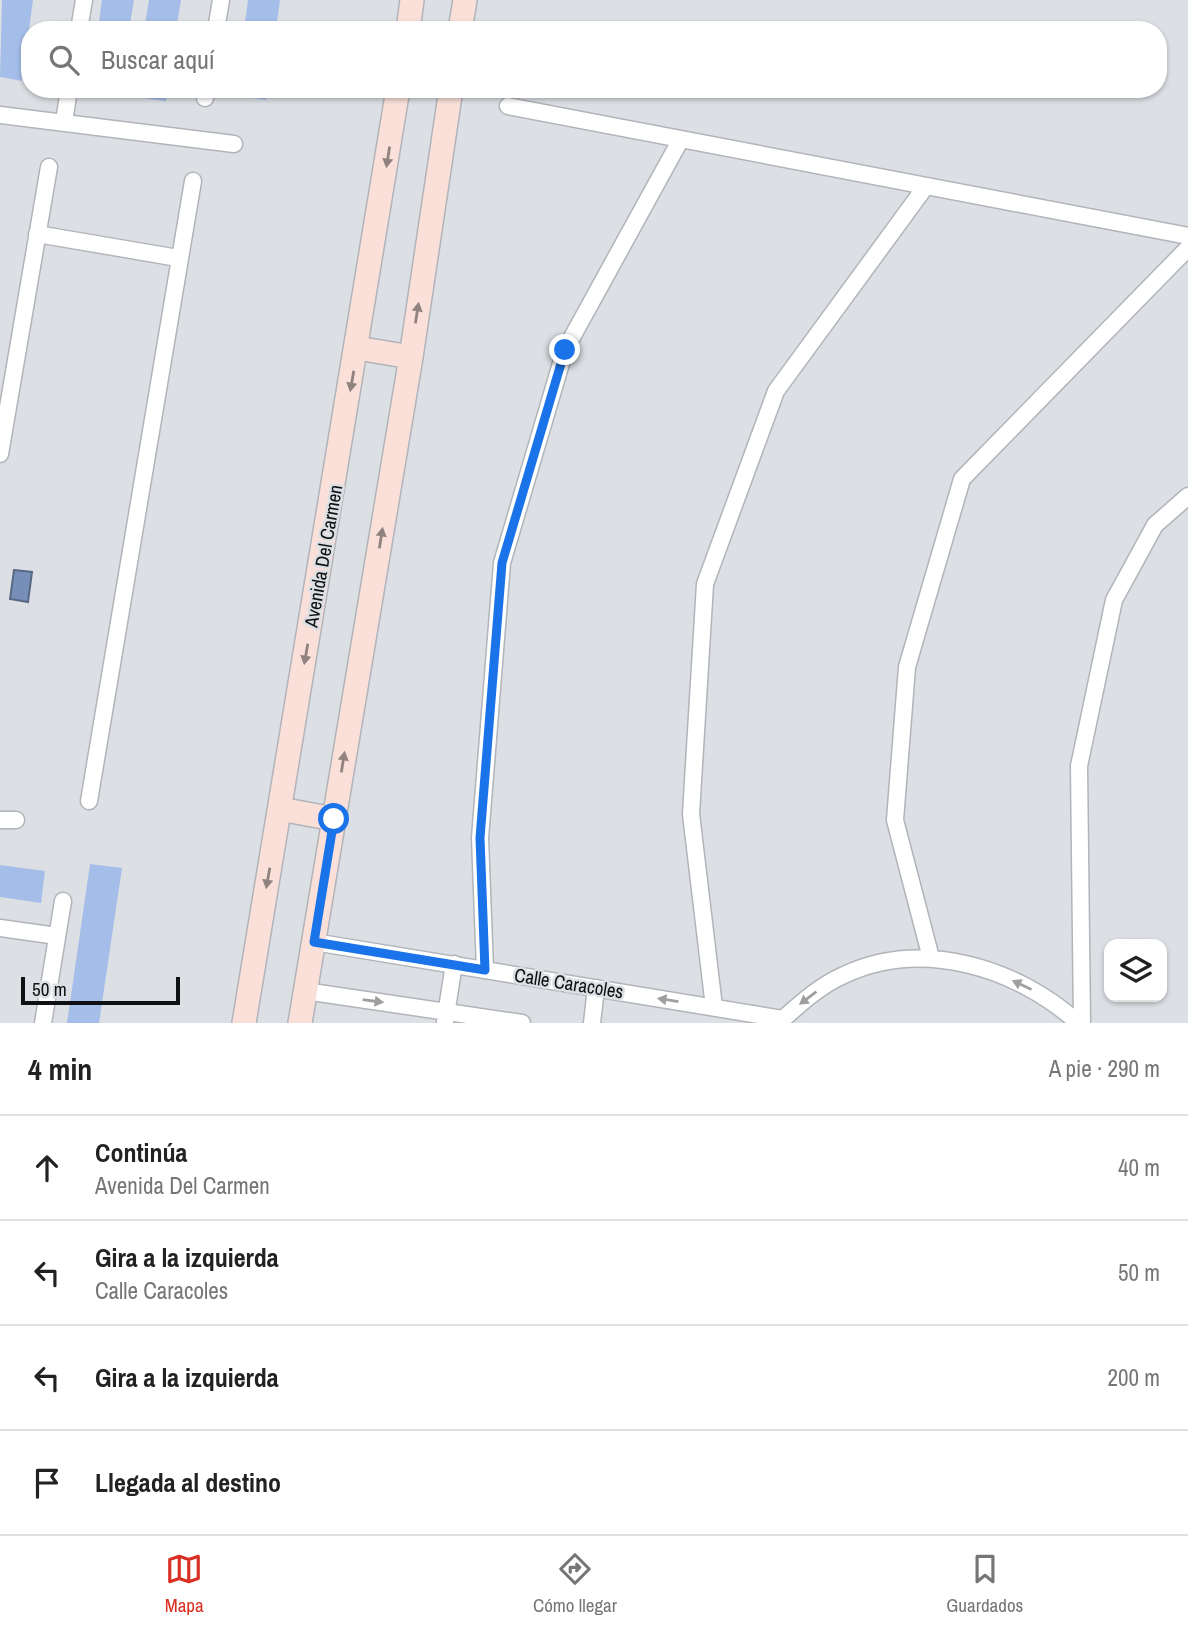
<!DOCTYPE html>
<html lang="es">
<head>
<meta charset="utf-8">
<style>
  body { margin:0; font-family:"Archivo Narrow",sans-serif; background:#f6f6f6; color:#222 }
  .controls { position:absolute; right:21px; bottom:21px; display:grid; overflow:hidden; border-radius:14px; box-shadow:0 2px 5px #0004 }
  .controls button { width:63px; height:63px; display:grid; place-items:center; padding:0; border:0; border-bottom:2px solid #e0e0e0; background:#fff; color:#222; font:35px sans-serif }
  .scale { position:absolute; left:21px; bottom:18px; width:159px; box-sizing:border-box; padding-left:7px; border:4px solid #0f1011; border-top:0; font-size:19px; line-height:24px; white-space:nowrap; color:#0f1011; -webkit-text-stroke:5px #dcdfe4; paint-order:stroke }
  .stop { position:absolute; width:21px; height:21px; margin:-16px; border:5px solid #1a73e8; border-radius:50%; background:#fff }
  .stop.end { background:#1a73e8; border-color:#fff; box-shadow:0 2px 7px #0008 }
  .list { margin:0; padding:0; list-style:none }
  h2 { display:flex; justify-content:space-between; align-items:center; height:91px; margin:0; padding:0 28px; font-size:30px }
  h2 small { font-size:23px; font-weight:400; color:#767676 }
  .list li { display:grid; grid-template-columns:46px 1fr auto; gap:21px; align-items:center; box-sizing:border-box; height:105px; padding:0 28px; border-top:2px solid #e0e0e0 }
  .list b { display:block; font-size:26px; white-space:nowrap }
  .list p { margin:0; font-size:23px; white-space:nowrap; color:#767676 }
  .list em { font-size:23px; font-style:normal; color:#767676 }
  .icon { flex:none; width:38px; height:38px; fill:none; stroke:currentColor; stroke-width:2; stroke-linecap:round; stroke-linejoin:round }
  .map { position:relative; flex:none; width:1188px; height:1023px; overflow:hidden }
  .search { position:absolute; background:#fff; box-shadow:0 2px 5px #0004; left:21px; right:21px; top:21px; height:77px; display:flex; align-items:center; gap:18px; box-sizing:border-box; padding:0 24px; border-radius:28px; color:#767676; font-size:26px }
  .sheet { height:511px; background:#fff }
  nav { display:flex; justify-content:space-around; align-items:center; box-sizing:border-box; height:98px; border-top:2px solid #e0e0e0; background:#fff; font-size:19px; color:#767676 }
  nav a { display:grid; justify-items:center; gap:4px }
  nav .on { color:#d93025 }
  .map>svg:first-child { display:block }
  .water { fill:#778fb8; stroke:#586986; stroke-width:2 }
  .building { fill:#a5bee9 }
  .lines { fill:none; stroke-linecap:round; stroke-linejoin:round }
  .street-casing { stroke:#b1b4b9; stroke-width:19 }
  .secondary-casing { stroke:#b1b4b9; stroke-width:26 }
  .street { stroke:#fff; stroke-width:16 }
  .secondary { stroke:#fae0d9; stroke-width:23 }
  .oneway { fill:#90827f }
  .oneway2 { fill:#9f9fa0 }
  .route { stroke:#1a73e8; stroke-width:9 }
  .labels { text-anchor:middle; stroke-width:5; stroke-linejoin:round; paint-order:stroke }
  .street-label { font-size:19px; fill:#0f1011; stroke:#dcdfe4 }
</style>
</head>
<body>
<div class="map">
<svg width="1188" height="1023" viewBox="0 0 1188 1023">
  <rect width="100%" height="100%" fill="#dcdfe4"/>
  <path class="water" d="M14,570L32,572L28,602L10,599Z"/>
  <path class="building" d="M2,0H33L22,81L0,77Z
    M102,0H134L129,30H98Z
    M149,0H181L176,30H144Z
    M248,0H280L276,30H244Z
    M136,89H168L166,101L135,97Z
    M236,89H268L266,100L235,95Z
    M90,864L122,868L99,1023H67Z
    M0,865L45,871L41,903L0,897Z"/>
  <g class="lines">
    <defs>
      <path id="street" d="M79,30L84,0
        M216,30L221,0
        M205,98L206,89
        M508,106L1188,236
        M0,115L234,144
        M64,122L69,89
        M37,234L178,258
        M0,454L49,167
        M89,801L193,181
        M0,820H16
        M0,928L57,936
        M314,942L783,1019
        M931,958L895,820L907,667L962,479L1188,248
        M485,970L480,838L502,563L565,350L681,139
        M305,991L522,1023
        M714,1007L691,814L705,584L776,391L926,186
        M445,1021L454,964
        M43,1023L63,901
        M592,1023L596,988
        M783,1023V1019C802,1002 821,985 844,975C922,938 1018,968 1078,1023
        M1082,1023L1079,766L1114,600L1155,525L1188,496"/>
      <path id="secondary" d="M408,30L412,0
        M460,30L465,0
        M357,348L411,357
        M280,809L334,819
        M244,1023L398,89
        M300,1023L411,357L451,89"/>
    </defs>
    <use href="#street" class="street-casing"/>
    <use href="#secondary" class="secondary-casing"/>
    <use href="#street" class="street"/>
    <use href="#secondary" class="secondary"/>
  </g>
  <defs><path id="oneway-solid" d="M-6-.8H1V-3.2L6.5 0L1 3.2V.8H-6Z" transform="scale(1.75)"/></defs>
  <g class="oneway">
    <use href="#oneway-solid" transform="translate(388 157) rotate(99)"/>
    <use href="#oneway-solid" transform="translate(417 313) rotate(-81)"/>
    <use href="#oneway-solid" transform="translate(352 381) rotate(100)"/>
    <use href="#oneway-solid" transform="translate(381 538) rotate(-81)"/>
    <use href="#oneway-solid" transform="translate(306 654) rotate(100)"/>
    <use href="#oneway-solid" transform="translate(343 762) rotate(-81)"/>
    <use href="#oneway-solid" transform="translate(268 878) rotate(100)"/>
  </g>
  <g class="oneway2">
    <use href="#oneway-solid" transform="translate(1022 985) rotate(-155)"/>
    <use href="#oneway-solid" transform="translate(808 998) rotate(143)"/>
    <use href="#oneway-solid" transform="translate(668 1000) rotate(-171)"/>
    <use href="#oneway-solid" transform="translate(373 1001) rotate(8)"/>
  </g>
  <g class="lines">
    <path class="route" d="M334,819L314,942L485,970L480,838L502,563L565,350"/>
  </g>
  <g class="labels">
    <g class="street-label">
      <text transform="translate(323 556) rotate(-80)" y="7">Avenida Del Carmen</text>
      <text transform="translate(569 983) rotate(9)" y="7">Calle Caracoles</text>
    </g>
  </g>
</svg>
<div class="controls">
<button><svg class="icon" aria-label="layers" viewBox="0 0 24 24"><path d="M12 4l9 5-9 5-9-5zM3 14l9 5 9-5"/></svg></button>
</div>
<div class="scale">50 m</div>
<div class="stop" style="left:334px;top:819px"></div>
<div class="stop end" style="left:565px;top:350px"></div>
<div class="search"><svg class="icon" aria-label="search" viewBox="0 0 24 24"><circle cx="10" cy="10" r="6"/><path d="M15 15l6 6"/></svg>Buscar aquí</div>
</div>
<section class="sheet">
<h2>4 min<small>A pie · 290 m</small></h2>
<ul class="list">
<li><svg class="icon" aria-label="ahead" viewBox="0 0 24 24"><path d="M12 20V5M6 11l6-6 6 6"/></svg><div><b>Continúa</b><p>Avenida Del Carmen</p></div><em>40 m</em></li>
<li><svg class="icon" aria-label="left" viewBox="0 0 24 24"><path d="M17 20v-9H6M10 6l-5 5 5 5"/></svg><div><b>Gira a la izquierda</b><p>Calle Caracoles</p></div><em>50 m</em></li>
<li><svg class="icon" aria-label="left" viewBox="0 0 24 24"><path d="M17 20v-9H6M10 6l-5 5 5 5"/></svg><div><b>Gira a la izquierda</b></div><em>200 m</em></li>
<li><svg class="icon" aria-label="arrive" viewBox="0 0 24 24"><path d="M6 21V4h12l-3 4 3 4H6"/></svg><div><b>Llegada al destino</b></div></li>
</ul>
</section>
<nav>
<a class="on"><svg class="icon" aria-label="map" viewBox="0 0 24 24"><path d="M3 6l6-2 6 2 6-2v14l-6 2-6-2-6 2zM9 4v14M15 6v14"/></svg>Mapa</a>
<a><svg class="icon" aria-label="directions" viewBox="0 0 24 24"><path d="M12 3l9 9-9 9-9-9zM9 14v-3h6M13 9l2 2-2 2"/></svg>Cómo llegar</a>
<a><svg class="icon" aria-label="saved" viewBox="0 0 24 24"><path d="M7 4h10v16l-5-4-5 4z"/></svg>Guardados</a>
</nav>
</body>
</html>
